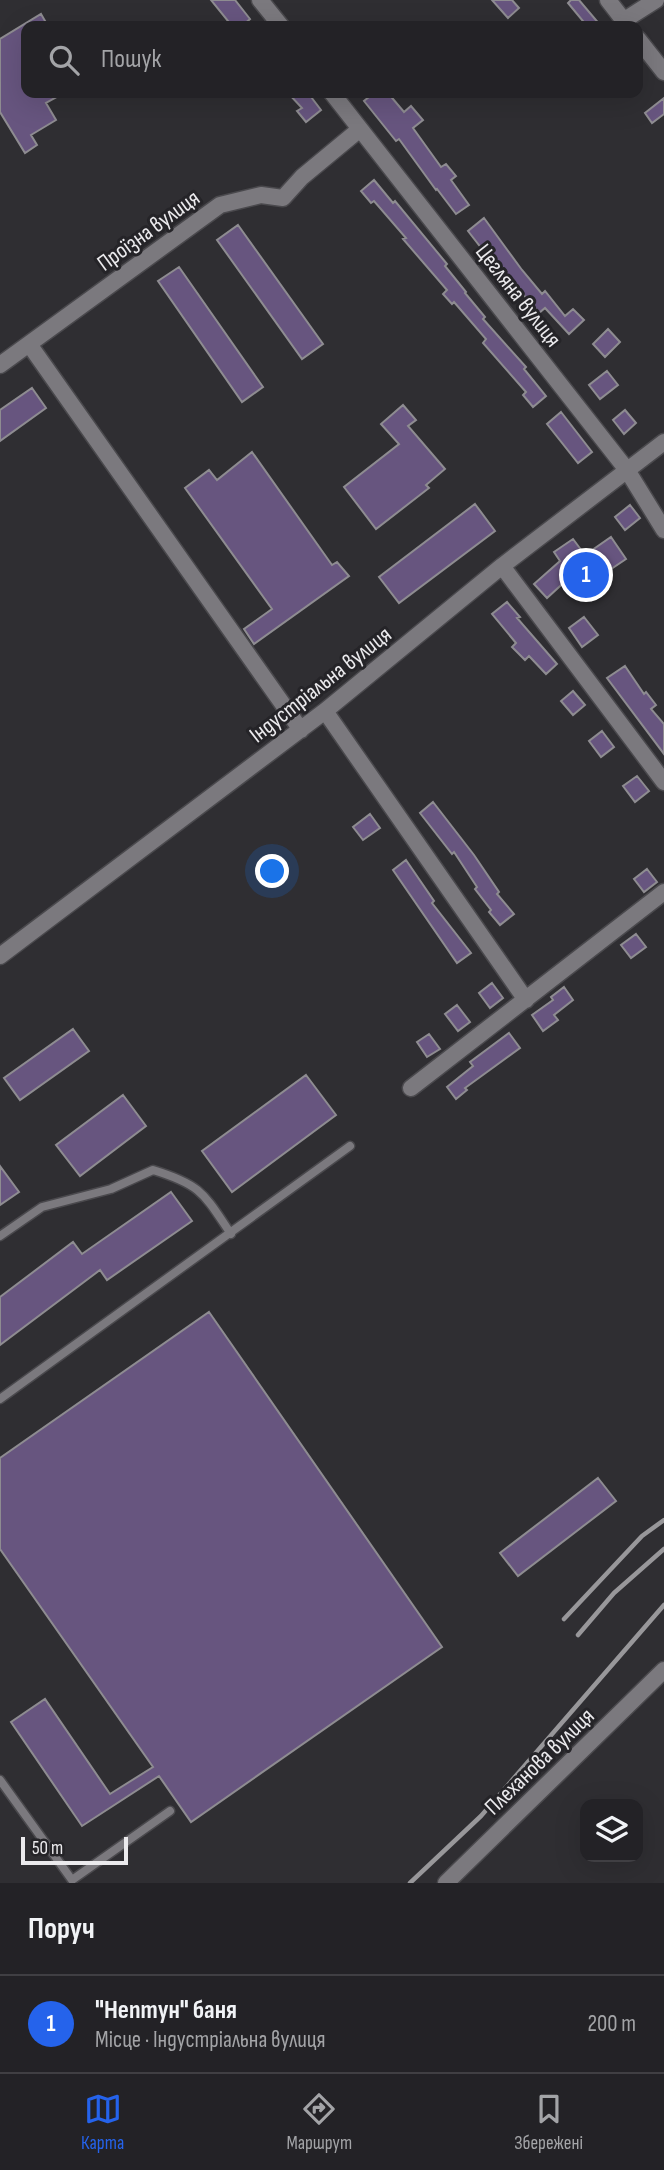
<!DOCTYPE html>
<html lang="uk">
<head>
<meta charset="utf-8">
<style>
  body { margin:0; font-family:"Sofia Sans Condensed",sans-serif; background:#2b2a2e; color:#f1f3f6 }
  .controls { position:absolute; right:21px; bottom:21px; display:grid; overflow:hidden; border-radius:14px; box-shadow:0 7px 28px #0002 }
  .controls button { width:63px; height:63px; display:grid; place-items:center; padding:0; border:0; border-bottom:2px solid #403f43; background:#232226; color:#f1f3f6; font:35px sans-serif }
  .scale { position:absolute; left:21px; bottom:18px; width:107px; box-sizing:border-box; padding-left:7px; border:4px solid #ebeaed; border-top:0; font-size:19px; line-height:24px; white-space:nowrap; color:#ebeaed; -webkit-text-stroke:5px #252428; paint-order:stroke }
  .you { position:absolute; left:273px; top:872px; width:24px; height:24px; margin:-18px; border:5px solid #fff; border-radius:50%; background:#1a73e8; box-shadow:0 0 0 10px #1a73e833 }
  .badge { display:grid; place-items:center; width:46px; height:46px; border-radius:50%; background:#2563eb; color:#fff; font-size:23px; font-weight:700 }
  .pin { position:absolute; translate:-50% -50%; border:4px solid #fff; box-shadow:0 2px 7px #0006 }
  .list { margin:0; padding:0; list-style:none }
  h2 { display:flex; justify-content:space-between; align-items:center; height:91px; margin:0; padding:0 28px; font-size:30px }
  h2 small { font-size:23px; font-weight:400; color:#a3a4a7 }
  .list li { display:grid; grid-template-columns:46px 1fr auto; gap:21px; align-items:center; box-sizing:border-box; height:98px; padding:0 28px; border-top:2px solid #403f43 }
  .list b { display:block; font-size:26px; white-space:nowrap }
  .list p { margin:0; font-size:23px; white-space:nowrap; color:#a3a4a7 }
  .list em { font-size:23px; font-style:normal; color:#a3a4a7 }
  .icon { flex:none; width:38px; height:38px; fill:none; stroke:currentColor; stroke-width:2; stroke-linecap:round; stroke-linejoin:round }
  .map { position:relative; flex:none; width:664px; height:1883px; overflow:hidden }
  .search { position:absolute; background:#232226; box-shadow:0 7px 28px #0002; left:21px; right:21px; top:21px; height:77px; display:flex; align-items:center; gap:18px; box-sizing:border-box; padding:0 24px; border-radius:14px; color:#a3a4a7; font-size:26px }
  .sheet { height:189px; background:#232226 }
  nav { display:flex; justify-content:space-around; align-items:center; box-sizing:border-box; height:98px; border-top:2px solid #403f43; background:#232226; font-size:19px; color:#a3a4a7 }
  nav a { display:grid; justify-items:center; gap:4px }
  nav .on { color:#2563eb }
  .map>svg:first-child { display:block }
  .building { fill:#67557f; stroke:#8e8c91; stroke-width:2 }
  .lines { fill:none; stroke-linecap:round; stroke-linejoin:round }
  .lane-casing { stroke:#4a494d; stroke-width:11 }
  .street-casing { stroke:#4a494d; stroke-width:19 }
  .lane { stroke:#7b797e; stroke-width:8 }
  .street { stroke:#7b797e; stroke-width:16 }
  .rail { stroke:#98979a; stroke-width:4.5 }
  .labels { text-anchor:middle; stroke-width:6; stroke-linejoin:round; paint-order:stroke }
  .street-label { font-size:23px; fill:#ebeaed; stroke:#252428 }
</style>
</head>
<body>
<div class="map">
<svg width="664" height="1883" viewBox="0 0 664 1883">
  <rect width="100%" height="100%" fill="#2f2e32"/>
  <path class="building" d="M211,0H235L250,19L242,26H232Z
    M492,0H512L519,8L508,18Z
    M571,0H579L601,26H587L568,3Z
    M41,14L48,26H26V93H64L46,103L56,120L31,135L37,145L25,153L0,112V39Z
    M288,93H308L321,110L306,122L297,111L302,108Z
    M374,93H388L404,112L411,106L423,120L413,128L441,167L446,164L456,176L451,180L469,205L456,214L437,189L436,190L399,139L396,141L364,101Z
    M664,98V114L652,123L645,113Z
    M374,180L393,203L395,201L447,264L445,266L466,292L465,293L485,317L483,319L526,367L524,369L546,396L533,407L523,395L526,392L483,343L486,339L454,302L452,304L443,294L447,290L403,239L406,238L374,201L371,203L361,191Z
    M484,218L522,270L542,294L545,291L565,316L573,309L584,320L569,334L545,308L539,313L498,265L496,267L468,231Z
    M238,225L323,344L302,359L217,240Z
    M179,267L263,387L242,402L158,281Z
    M608,329L620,342L605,357L593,344Z
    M607,371L618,385L600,399L589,385Z
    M32,388L46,408L0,441V410Z
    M403,405L416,420L408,426L445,469L426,485L429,488L376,529L344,487L399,444L381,424Z
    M625,410L636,423L624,434L613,420Z
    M561,412L592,452L578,463L547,424Z
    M252,452L332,565L337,562L349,576L254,644L244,629L272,609L185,488L209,470L217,480Z
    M475,504L495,531L399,603L379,577Z
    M630,505L640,518L625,530L615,517Z
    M611,537L626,559L580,590L570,577L547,598L534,584L560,561L554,552L573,539L585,555Z
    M507,602L520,617L517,618L557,664L546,674L529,656L525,660L512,647L516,643L492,614Z
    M584,617L598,635L582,647L569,628Z
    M625,666L644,694L646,692L656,705L651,709L664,724V754L607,678Z
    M573,691L585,705L573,715L561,701Z
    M602,731L614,747L601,757L589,741Z
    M637,776L649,791L635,802L623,786Z
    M433,802L474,855L499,892L497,894L514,914L500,925L489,912L491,910L475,889L477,887L454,852L452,854L420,813Z
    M370,814L380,828L363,840L353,827Z
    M406,860L434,901L432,903L471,953L457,963L393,870Z
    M647,869L657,882L644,892L634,879Z
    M636,934L646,947L631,958L621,945Z
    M492,983L503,998L490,1008L479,993Z
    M564,987L573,1000L554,1015L558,1020L543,1031L532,1015L553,1000L551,997Z
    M457,1005L470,1022L458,1031L445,1014Z
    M73,1029L89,1051L20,1100L4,1078Z
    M509,1033L520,1048L465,1088L467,1090L456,1099L447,1087L473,1066L470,1062Z
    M429,1034L440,1049L427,1057L417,1042Z
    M306,1075L336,1115L232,1192L202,1151Z
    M123,1095L146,1126L80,1176L56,1145Z
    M0,1166L19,1192L0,1205Z
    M171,1192L192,1221L107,1280L100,1270L0,1345V1297L73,1242L82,1254Z
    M209,1312L442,1647L191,1822L159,1776L82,1826L11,1722L45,1699L110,1794L153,1767L0,1549V1458Z
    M598,1478L616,1501L518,1576L500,1553Z"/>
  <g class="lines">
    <defs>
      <path id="lane" d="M0,1236L42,1207L111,1189L153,1170C202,1185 204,1194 231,1234
        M0,1399L350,1146
        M0,1780L72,1880L170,1811"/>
      <path id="street" d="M260,0L281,26
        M608,0L628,26
        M623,21L656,0
        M638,39L664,72
        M332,93L627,470L664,530
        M29,344L301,730
        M0,365L220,205L261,195L283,198L302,177L360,129
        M502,566L664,782
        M325,711L526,1000
        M0,956L325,711L502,566L664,442
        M411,1088L664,892
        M446,1883L664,1670"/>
    </defs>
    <use href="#lane" class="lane-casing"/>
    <use href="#street" class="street-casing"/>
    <use href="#lane" class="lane"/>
    <use href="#street" class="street"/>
    <path class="rail" d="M564,1619L642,1536L664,1520
      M578,1635L614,1593L664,1549
      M410,1883L481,1816L664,1605"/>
  </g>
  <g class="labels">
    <g class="street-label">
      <text transform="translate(148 230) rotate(-36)" y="8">Проїзна вулиця</text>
      <text transform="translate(519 295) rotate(52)" y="8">Цегляна вулиця</text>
      <text transform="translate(320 684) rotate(-38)" y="8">Індустріальна вулиця</text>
      <text transform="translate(539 1761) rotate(-44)" y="8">Плеханова вулиця</text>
    </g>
  </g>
</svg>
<div class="controls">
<button><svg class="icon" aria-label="layers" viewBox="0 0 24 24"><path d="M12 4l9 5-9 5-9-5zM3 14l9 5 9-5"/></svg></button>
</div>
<div class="scale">50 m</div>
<div class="you"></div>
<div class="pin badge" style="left:586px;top:575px">1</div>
<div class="search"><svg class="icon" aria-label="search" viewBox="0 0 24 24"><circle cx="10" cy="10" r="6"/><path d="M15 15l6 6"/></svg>Пошук</div>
</div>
<section class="sheet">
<h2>Поруч<small></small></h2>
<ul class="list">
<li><span class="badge">1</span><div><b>&quot;Нептун&quot; баня</b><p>Місце · Індустріальна вулиця</p></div><em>200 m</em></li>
</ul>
</section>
<nav>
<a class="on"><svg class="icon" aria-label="map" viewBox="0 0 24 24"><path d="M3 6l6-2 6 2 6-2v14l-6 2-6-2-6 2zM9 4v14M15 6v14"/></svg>Карта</a>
<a><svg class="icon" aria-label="directions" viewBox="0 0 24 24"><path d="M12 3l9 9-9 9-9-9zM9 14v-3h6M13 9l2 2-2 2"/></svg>Маршрут</a>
<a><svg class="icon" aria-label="saved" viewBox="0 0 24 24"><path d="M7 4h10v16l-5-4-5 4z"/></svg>Збережені</a>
</nav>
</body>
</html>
